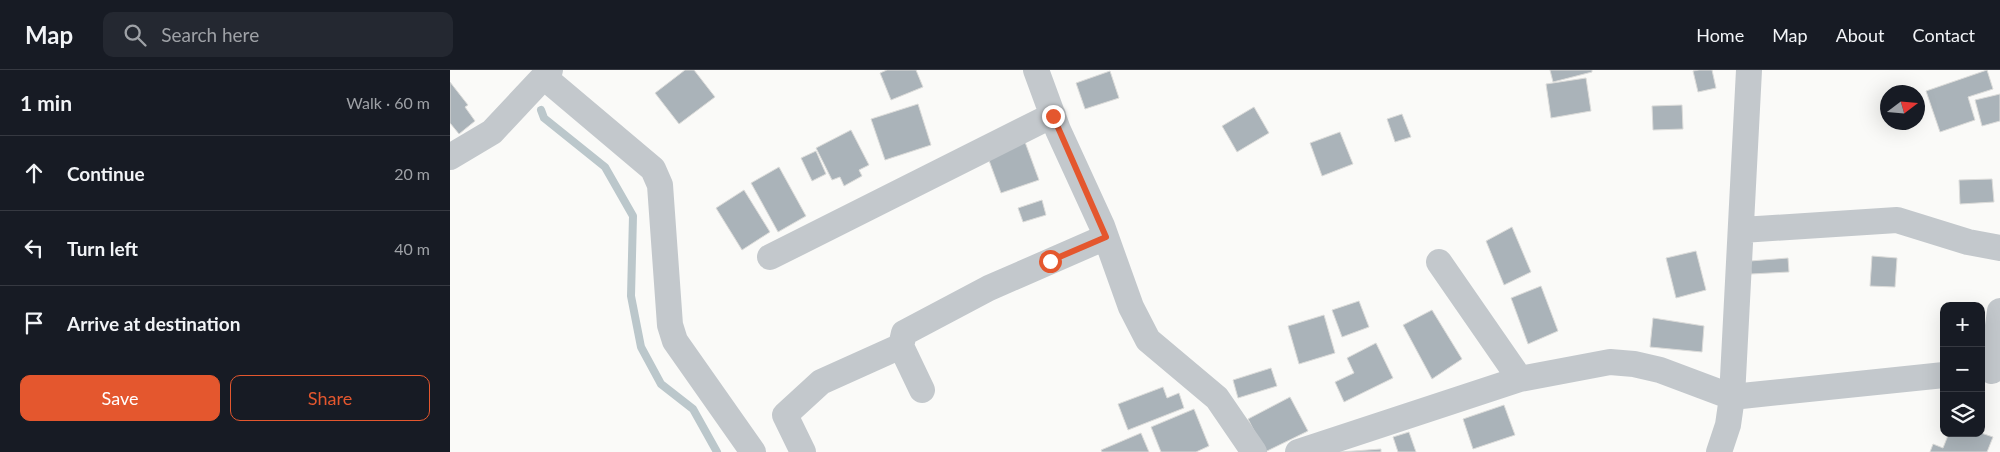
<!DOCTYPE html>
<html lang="en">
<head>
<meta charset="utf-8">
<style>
  body { margin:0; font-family:Lato,sans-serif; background:#242831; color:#f1f3f6 }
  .controls { position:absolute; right:15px; bottom:15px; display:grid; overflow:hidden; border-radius:10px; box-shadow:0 5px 20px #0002 }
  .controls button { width:45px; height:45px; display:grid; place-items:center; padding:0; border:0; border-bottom:1px solid #363941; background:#171b24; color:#f1f3f6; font:25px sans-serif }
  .compass { position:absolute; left:1430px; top:15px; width:45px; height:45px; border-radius:50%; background:#171b24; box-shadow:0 5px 20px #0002; rotate:74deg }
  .stop { position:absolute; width:15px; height:15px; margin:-11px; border:4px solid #e4572e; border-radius:50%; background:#fff }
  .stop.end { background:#e4572e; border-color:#fff; box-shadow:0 1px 5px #0008 }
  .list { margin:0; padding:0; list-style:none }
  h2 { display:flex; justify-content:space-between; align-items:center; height:65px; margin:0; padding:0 20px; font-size:21px }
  h2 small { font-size:16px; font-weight:400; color:#9ea1a6 }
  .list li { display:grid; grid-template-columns:32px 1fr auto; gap:15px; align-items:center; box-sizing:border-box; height:75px; padding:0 20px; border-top:1px solid #363941 }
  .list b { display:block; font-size:19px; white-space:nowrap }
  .list em { font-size:16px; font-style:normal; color:#9ea1a6 }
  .actions { display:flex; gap:10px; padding:15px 20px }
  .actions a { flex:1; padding:11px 0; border:1px solid #e4572e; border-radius:10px; text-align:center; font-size:18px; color:#e4572e }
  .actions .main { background:#e4572e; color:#fff }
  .icon { flex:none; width:28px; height:28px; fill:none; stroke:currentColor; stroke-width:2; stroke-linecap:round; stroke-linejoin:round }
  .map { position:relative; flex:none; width:1550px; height:382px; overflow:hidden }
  header { display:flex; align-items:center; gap:30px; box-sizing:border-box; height:70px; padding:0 25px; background:#171b24; border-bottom:1px solid #363941 }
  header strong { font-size:24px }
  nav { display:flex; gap:28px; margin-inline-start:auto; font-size:18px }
  .search { width:350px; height:45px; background:#242831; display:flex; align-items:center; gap:12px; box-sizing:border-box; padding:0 18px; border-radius:10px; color:#9ea1a6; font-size:19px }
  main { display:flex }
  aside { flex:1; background:#171b24 }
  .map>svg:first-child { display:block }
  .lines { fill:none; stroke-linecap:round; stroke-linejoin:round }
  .stream { stroke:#bbc7cb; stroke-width:8 }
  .building { fill:#aab3b9; stroke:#dcdcda }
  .minor { stroke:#c3c8cc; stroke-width:26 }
  .route { stroke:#e4572e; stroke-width:6 }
</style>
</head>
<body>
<header>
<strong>Map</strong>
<div class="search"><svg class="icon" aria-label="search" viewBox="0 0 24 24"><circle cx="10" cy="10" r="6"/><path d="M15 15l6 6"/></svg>Search here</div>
<nav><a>Home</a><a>Map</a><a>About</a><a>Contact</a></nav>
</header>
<main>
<aside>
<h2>1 min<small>Walk · 60 m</small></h2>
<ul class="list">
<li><svg class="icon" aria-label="ahead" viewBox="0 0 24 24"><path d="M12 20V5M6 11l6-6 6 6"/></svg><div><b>Continue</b></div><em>20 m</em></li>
<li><svg class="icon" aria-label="left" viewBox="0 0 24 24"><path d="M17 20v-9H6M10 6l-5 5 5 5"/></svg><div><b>Turn left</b></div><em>40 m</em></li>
<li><svg class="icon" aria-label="arrive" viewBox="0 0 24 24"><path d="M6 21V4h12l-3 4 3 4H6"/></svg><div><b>Arrive at destination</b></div></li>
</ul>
<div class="actions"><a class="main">Save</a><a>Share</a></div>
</aside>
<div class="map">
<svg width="1550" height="382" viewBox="0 0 1550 382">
  <rect width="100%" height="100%" fill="#fafaf8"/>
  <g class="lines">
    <path class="stream" d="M91,40L94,48L155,97L183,146L181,226L191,277L211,314L243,339L267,382"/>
  </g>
  <path class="building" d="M235,0H244L265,27L229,54L205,23Z
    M437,0H466L473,17L441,30L430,3Z
    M1100,0H1142V2L1103,12Z
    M1249,0H1262L1266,18L1248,22L1243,1Z
    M1537,0L1543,19L1518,27L1525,50L1490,62L1476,21Z
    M660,1L669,28L635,39L626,13Z
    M1136,8L1141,41L1101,48L1096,14Z
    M0,12L18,35L15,37L25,51L9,64L0,53Z
    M1550,24V51L1532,56L1525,30Z
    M468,34L481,75L435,90L421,49Z
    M1232,35L1233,59L1203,60L1202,36Z
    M804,37L819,63L787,82L772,56Z
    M952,44L961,67L945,72L937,49Z
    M401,60L419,95L409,100L412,106L394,116L390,107L382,110L366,78Z
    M890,62L903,94L872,106L860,73Z
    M575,72L589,110L551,123L537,85Z
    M366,81L376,104L362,111L351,88Z
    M329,97L356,146L328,162L301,113Z
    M1542,109L1544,132L1510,134L1509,110Z
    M294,120L320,162L292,180L266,138Z
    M592,130L596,145L573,152L568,138Z
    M1062,157L1081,202L1054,215L1036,171Z
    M1246,181L1256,220L1226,228L1216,188Z
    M1422,186L1447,188L1445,217L1420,216Z
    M1338,188L1339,202L1301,204L1300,191Z
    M1091,216L1108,261L1078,274L1061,228Z
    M909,231L919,257L892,267L882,240Z
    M982,240L1012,289L982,309L953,255Z
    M874,245L885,283L849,294L838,256Z
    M1203,248L1254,256L1252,282L1200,277Z
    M926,273L943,308L894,332L885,312L904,303L897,288Z
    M821,298L827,316L788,328L783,310Z
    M713,317L717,328L729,323L734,338L678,360L668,334Z
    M840,327L858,361L815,382L798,349Z
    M1054,335L1065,365L1023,379L1013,349Z
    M744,339L759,376L746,382H711L701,357Z
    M959,362L966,382H948L943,367Z
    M691,363L699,382H652L651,380Z
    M1499,363H1531L1543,367L1537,382H1480L1483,374L1493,378Z
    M931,379V382H890Z"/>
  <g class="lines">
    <path class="minor" d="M586,0L608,60L652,156L681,237L698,270L767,328L804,382
      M94,7L203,99L210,115L220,255L225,271L303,382
      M0,87L42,62L100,0
      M1292,160L1447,150L1518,172L1550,178
      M320,187L603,45
      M989,192L1070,309
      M1542,301L1550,241
      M472,320L451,276L454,263L539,218L656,167
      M353,382L335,345L371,312L451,276
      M848,382L1070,309L1160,292L1184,294L1210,300L1282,327L1494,305
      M1269,382L1278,355L1282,327L1299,0"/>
  </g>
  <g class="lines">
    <path class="route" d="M600,191L656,167L603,46"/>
  </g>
</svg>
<div class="controls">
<button>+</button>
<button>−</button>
<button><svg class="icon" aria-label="layers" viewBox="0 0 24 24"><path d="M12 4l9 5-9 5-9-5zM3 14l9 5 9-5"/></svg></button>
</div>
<svg class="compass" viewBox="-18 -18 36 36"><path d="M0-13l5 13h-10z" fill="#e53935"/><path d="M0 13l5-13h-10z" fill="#9ea1a6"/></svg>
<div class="stop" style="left:600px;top:191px"></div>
<div class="stop end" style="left:603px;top:46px"></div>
</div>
</main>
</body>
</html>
